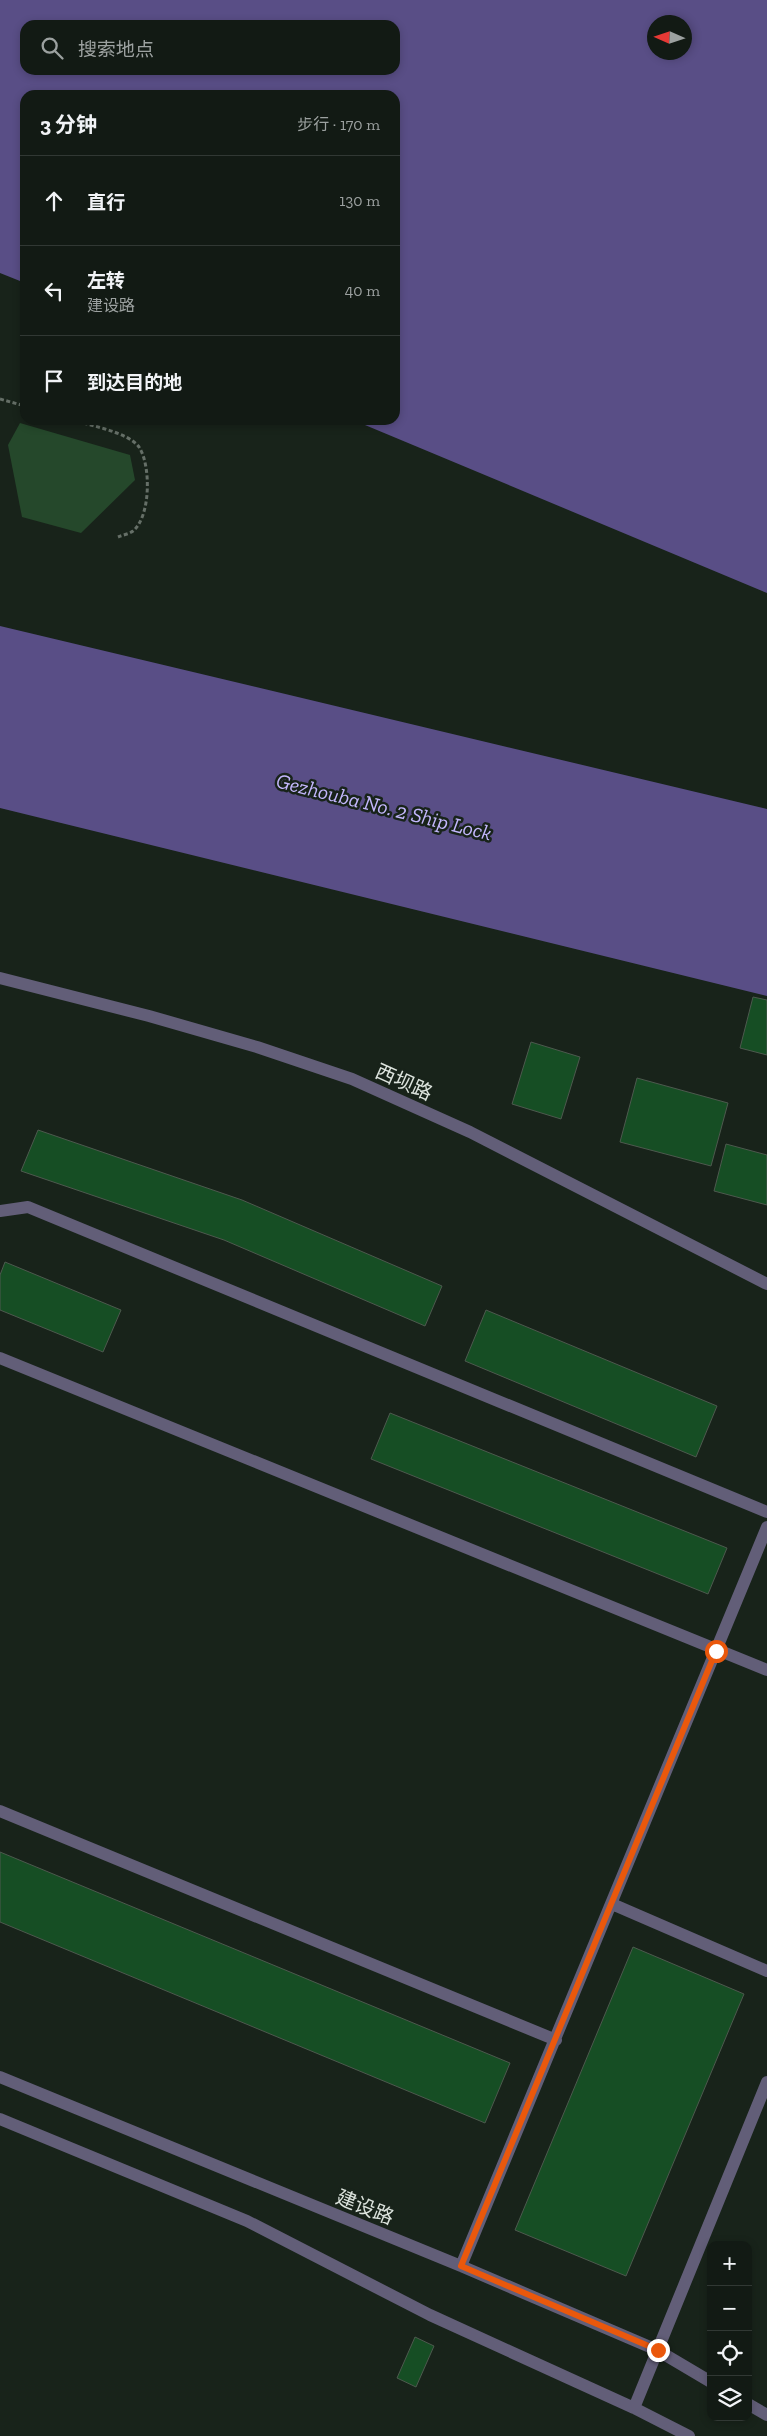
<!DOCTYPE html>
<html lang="zh">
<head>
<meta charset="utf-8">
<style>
  body { margin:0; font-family:"Zilla Slab","Noto Sans SC",serif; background:#1b231d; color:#f1f3f6 }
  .controls { position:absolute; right:15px; bottom:15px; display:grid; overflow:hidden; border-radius:10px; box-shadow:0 2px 8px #0003 }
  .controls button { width:45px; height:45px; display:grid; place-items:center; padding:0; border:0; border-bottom:1px solid #313834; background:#121a14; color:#f1f3f6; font:25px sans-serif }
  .compass { position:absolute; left:647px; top:15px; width:45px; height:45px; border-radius:50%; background:#121a14; box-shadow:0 2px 8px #0003; rotate:273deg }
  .stop { position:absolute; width:15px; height:15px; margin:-11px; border:4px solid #ea580c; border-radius:50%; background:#fff }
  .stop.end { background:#ea580c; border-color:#fff; box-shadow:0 1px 5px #0008 }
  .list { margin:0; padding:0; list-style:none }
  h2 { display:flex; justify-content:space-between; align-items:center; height:65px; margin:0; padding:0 20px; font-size:21px }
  h2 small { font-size:16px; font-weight:400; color:#9ca1a0 }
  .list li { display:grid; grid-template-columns:32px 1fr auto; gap:15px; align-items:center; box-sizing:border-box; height:90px; padding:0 20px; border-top:1px solid #313834 }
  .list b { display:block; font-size:19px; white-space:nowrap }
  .list p { margin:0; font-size:16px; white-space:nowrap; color:#9ca1a0 }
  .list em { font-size:16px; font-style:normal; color:#9ca1a0 }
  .icon { flex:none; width:28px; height:28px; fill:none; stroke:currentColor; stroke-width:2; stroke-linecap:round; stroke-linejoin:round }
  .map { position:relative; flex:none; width:767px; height:2436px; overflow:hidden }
  .search { position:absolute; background:#121a14; box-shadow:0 2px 8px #0003; left:20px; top:20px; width:380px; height:55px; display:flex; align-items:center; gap:12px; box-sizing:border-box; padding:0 18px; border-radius:15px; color:#9ca1a0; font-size:19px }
  .panel { position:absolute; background:#121a14; box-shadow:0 2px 8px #0003; left:20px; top:90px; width:380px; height:335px; border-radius:15px }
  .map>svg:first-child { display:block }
  .green { fill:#25482b }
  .water { fill:#594e86; fill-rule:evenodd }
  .building { fill:#164e24; stroke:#4d594e }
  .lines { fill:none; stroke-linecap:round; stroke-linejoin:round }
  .path { stroke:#656f67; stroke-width:3; stroke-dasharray:4 2.5; stroke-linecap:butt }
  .minor { stroke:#625e78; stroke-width:12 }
  .route { stroke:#ea580c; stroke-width:6 }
  .labels { text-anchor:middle; stroke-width:5; stroke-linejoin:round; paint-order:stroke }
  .street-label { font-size:20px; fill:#dde4de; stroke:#18231a }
  .water-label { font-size:21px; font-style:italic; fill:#c3b7fc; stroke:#18231a }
</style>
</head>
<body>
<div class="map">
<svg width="767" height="2436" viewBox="0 0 767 2436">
  <rect width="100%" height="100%" fill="#18231a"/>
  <path class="green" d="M20,423L130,455L135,480L81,533L22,517L8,445Z"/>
  <path class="water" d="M0,0H767V593L353,420H395V95H25V283L0,273ZM654,22H684V52H654ZM25,25H395V70H25Z
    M0,626L767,809V996L0,808Z"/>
  <path class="building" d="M753,997L767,1000V1055L740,1048Z
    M531,1042L580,1057L561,1119L512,1104Z
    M637,1078L728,1103L711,1166L620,1142Z
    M38,1130L242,1200L442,1286L425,1326L224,1240L21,1171Z
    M726,1144L767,1155V1205L714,1191Z
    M5,1262L121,1310L103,1352L0,1310V1275Z
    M486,1310L717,1406L696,1457L465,1361Z
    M390,1413L727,1548L708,1594L371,1459Z
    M0,1852L510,2063L485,2123L0,1922Z
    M633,1947L744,1994L626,2276L515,2230Z
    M415,2337L434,2346L416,2387L397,2378Z"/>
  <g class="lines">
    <path class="path" d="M0,399L25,406
      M71,420C89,425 128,432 139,447C151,465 151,516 133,531C129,534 123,535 118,537"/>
    <path class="minor" d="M0,978L149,1016L257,1047L352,1079L470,1132L767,1284
      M0,1211L28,1207L767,1512
      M0,1358L767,1670
      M0,1811L556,2040
      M612,1904L767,1971
      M0,2077L461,2266L657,2350L711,2382
      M0,2119L247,2221L430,2315L634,2408L689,2436
      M461,2266L767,1527
      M748,2404L767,2415
      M634,2408L767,2082"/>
  </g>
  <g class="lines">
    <path class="route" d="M658,2350L461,2266L716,1651"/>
  </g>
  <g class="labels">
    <g class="street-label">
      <text transform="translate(404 1082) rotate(24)" y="7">西坝路</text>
      <text transform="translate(365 2207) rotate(22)" y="7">建设路</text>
    </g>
    <g class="water-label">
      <text transform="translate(384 807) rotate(14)" y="7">Gezhouba No. 2 Ship Lock</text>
    </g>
  </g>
</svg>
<div class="controls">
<button>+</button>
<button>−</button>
<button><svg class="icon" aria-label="locate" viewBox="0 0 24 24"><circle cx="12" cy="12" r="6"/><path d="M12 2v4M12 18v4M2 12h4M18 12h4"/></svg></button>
<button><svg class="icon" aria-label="layers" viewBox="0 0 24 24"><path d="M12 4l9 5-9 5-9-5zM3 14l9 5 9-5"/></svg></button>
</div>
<svg class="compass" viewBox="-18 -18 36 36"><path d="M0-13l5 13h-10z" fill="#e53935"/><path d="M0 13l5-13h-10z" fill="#9ca1a0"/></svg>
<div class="stop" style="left:716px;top:1651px"></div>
<div class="stop end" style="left:658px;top:2350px"></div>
<div class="search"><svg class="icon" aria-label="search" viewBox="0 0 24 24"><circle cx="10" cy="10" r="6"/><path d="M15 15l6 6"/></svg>搜索地点</div>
<section class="panel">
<h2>3 分钟<small>步行 · 170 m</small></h2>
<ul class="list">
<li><svg class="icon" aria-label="ahead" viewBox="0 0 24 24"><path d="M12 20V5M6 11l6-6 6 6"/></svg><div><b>直行</b></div><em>130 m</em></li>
<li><svg class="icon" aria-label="left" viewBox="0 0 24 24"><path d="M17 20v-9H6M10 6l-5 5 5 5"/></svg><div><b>左转</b><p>建设路</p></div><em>40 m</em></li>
<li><svg class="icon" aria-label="arrive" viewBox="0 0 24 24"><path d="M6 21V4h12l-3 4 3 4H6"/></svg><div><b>到达目的地</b></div></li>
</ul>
</section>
</div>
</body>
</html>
